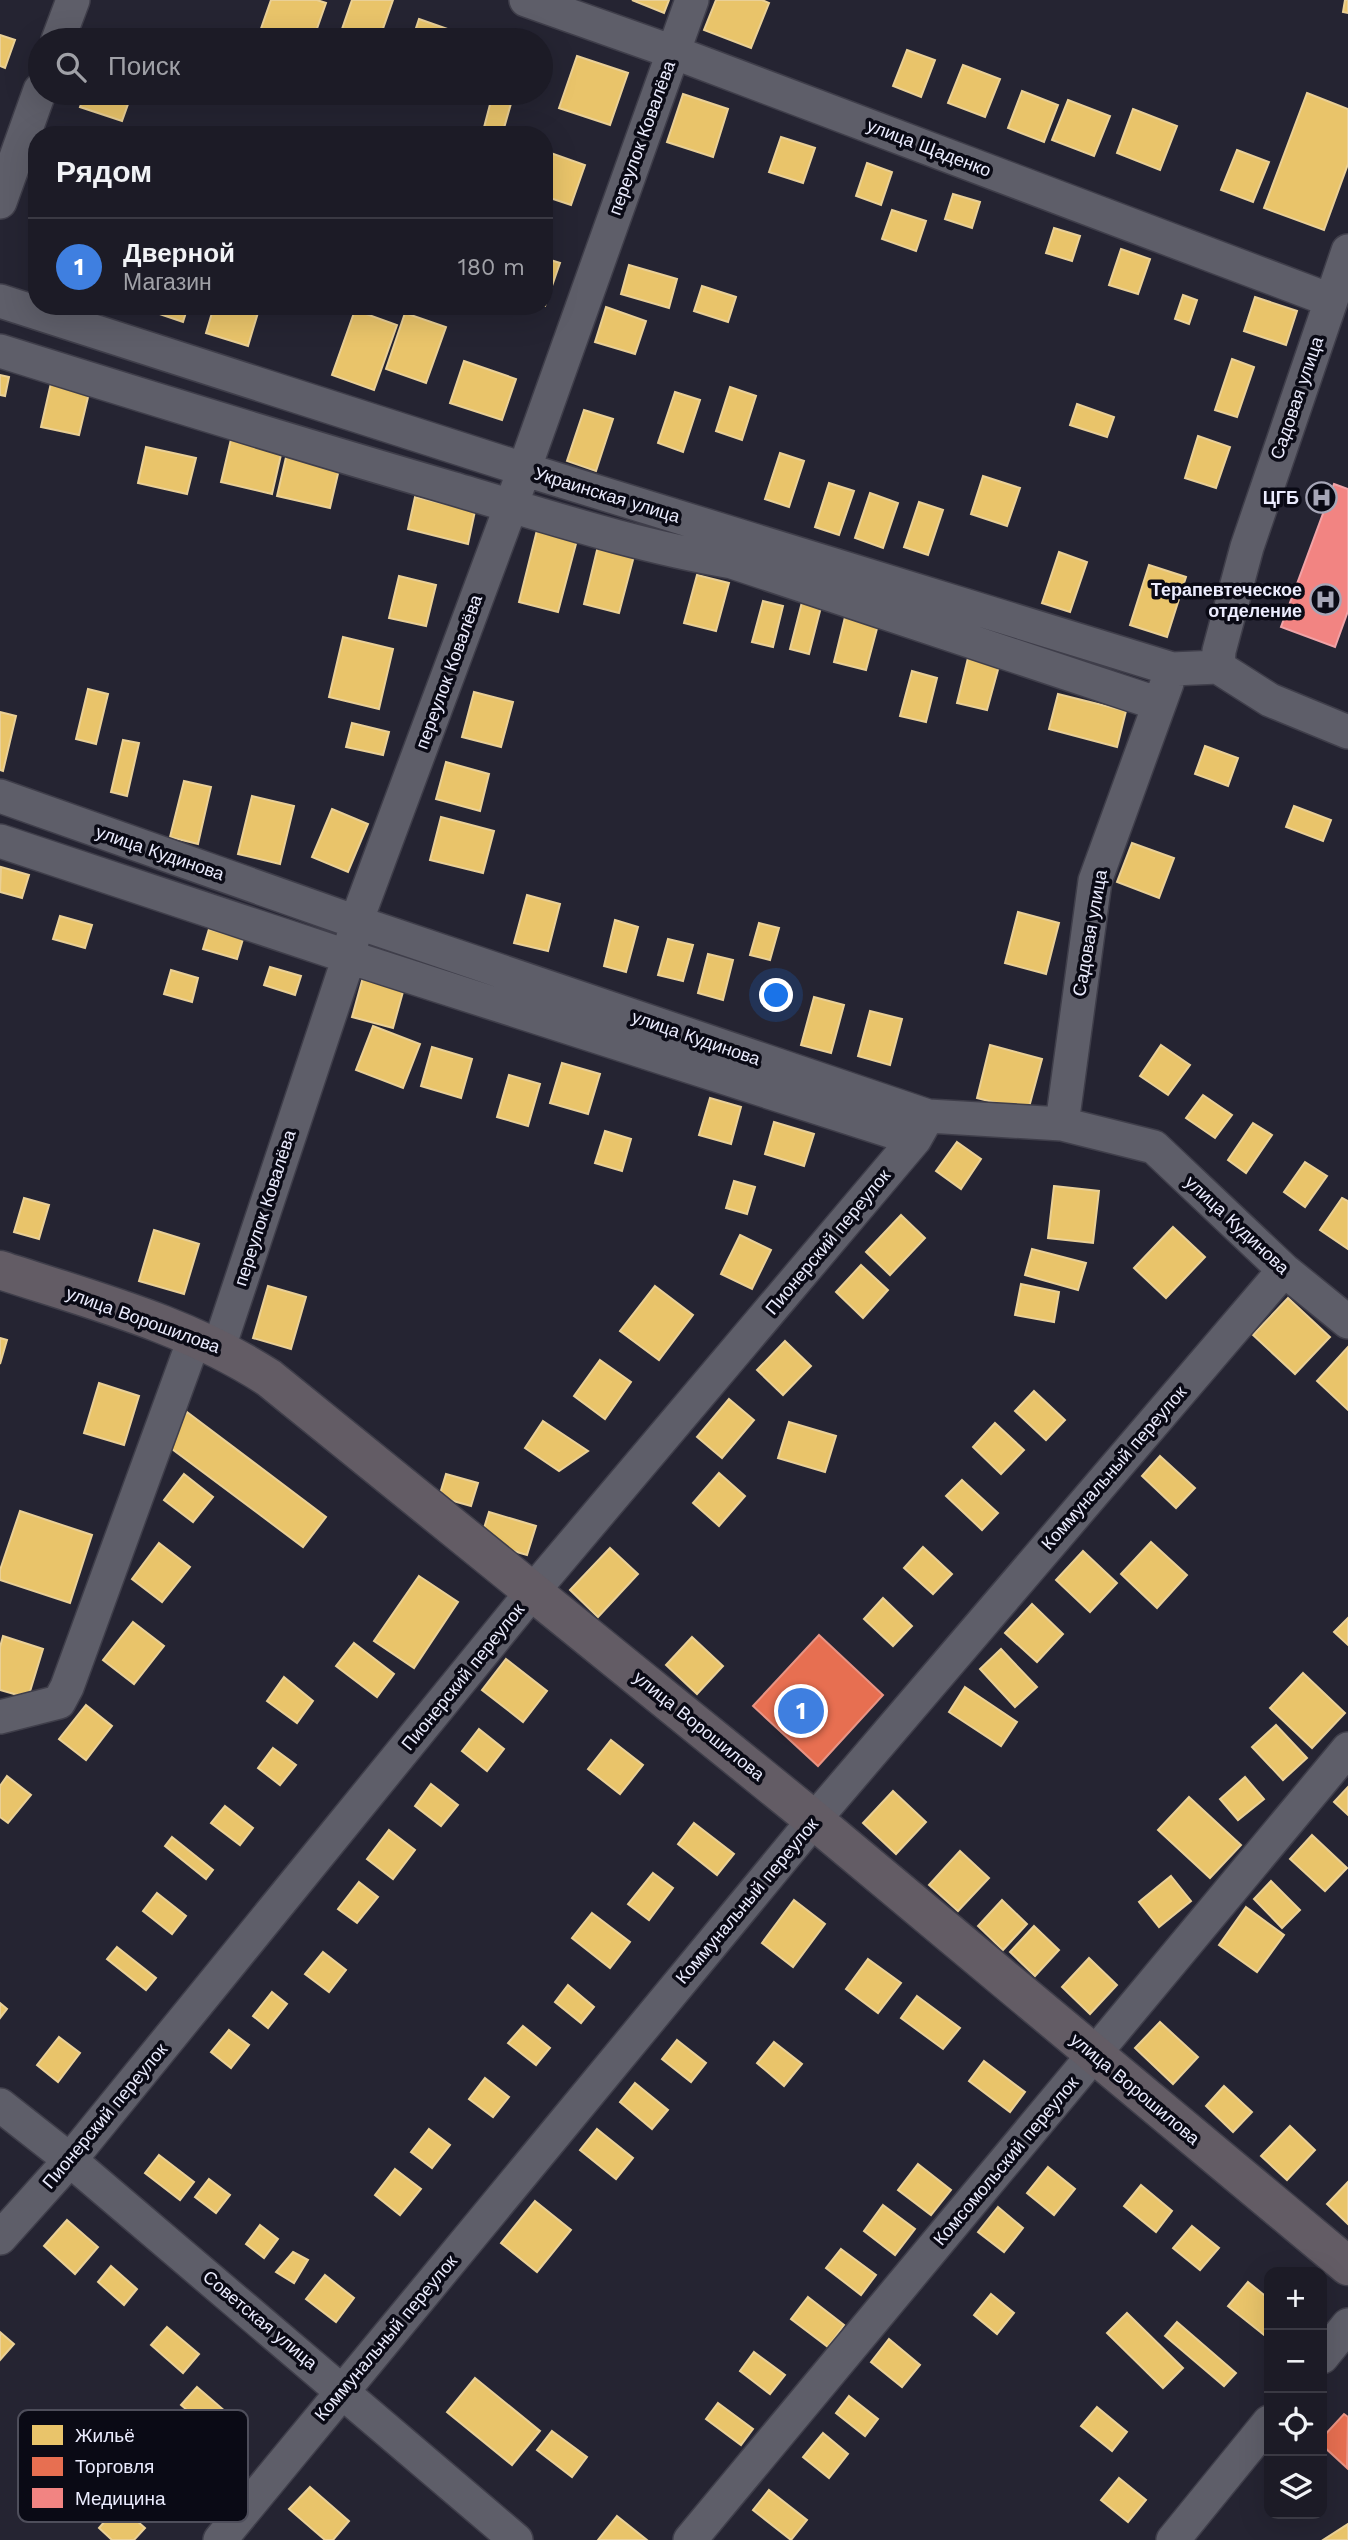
<!DOCTYPE html>
<html lang="ru">
<head>
<meta charset="utf-8">
<style>
  body { margin:0; font-family:"Work Sans",sans-serif; background:#25242e; color:#f1f3f6 }
  .controls { position:absolute; right:21px; bottom:21px; display:grid; overflow:hidden; border-radius:14px; box-shadow:0 7px 28px #0002 }
  .controls button { width:63px; height:63px; display:grid; place-items:center; padding:0; border:0; border-bottom:2px solid #3a3943; background:#1c1b26; color:#f1f3f6; font:35px sans-serif }
  .you { position:absolute; left:777px; top:996px; width:24px; height:24px; margin:-18px; border:5px solid #fff; border-radius:50%; background:#1a73e8; box-shadow:0 0 0 10px #1a73e833 }
  .badge { display:grid; place-items:center; width:46px; height:46px; border-radius:50%; background:#2563eb; color:#fff; font-size:23px; font-weight:700 }
  .pin { position:absolute; translate:-50% -50%; border:4px solid #fff; box-shadow:0 2px 7px #0006 }
  .list { margin:0; padding:0; list-style:none }
  h2 { display:flex; justify-content:space-between; align-items:center; height:91px; margin:0; padding:0 28px; font-size:30px }
  h2 small { font-size:23px; font-weight:400; color:#a0a1a7 }
  .list li { display:grid; grid-template-columns:46px 1fr auto; gap:21px; align-items:center; box-sizing:border-box; height:98px; padding:0 28px; border-top:2px solid #3a3943 }
  .list b { display:block; font-size:26px; white-space:nowrap }
  .list p { margin:0; font-size:23px; white-space:nowrap; color:#a0a1a7 }
  .list em { font-size:23px; font-style:normal; color:#a0a1a7 }
  .icon { flex:none; width:38px; height:38px; fill:none; stroke:currentColor; stroke-width:2; stroke-linecap:round; stroke-linejoin:round }
  .map { position:relative; flex:none; width:1348px; height:2540px; overflow:hidden }
  .search { position:absolute; background:#1c1b26; box-shadow:0 7px 28px #0002; left:28px; top:28px; width:525px; height:77px; display:flex; align-items:center; gap:18px; box-sizing:border-box; padding:0 24px; border-radius:38px; color:#a0a1a7; font-size:26px }
  .panel { position:absolute; background:#1c1b26; box-shadow:0 7px 28px #0002; left:28px; top:126px; width:525px; height:189px; border-radius:28px }
  .map>svg:first-child { display:block }
  .homes { fill:#e9c46a; stroke:#ead096; stroke-width:2 }
  .shops { fill:#e76f51; stroke:#e89485; stroke-width:2 }
  .health { fill:#f28482; stroke:#f0a3a7; stroke-width:2 }
  .lines { fill:none; stroke-linecap:round; stroke-linejoin:round }
  .minor-casing { stroke:#3f3e4a; stroke-width:36 }
  .major-casing { stroke:#3f3e4a; stroke-width:41 }
  .minor { stroke:#5e5e69; stroke-width:33 }
  .major { stroke:#635c65; stroke-width:38 }
  .labels { text-anchor:middle; stroke-width:7; stroke-linejoin:round; paint-order:stroke }
  .street-label { font-size:18px; fill:#ebecfe; stroke:#0a0a15 }
  .poi-label { font-size:18px; font-weight:bold; fill:#ebecfe; stroke:#0a0a15; text-anchor:end }
  .key { fill:#0a0a15; stroke:#4e4e5b; stroke-width:2 }
  .key-label { font-size:19px; fill:#ebecfe }
</style>
</head>
<body>
<div class="map">
<svg width="1348" height="2540" viewBox="0 0 1348 2540">
  <rect width="100%" height="100%" fill="#252432"/>
  <path class="homes" d="M271,0H317L326,3L313,40H257Z
    M352,0H393L379,40H363L341,32Z
    M632,0H669L664,13Z
    M716,0H762L769,3L751,48L704,30Z
    M1345,0H1348V13L1343,12Z
    M419,19L456,32L480,40H412Z
    M0,35L15,40L5,68L0,66Z
    M907,50L935,60L921,97L893,86Z
    M577,56L628,73L610,125L559,108Z
    M963,65L1000,79L985,117L948,103Z
    M1022,91L1058,105L1044,142L1008,128Z
    M85,93H132L122,121L80,107Z
    M493,93H514L502,135H482Z
    M1307,93L1348,109V164L1324,230L1264,208Z
    M683,94L728,109L713,157L667,142Z
    M1068,100L1110,116L1094,156L1052,140Z
    M1133,109L1177,126L1160,170L1117,153Z
    M781,137L815,148L803,183L769,172Z
    M1237,150L1269,162L1253,202L1221,190Z
    M545,151L585,165L571,205L544,196Z
    M867,163L892,172L881,205L856,196Z
    M953,194L980,202L972,228L945,219Z
    M892,210L926,221L916,251L882,239Z
    M1054,228L1080,236L1072,261L1046,253Z
    M1121,249L1150,259L1138,294L1109,285Z
    M544,258L560,263L545,306H544Z
    M629,265L677,279L669,308L621,294Z
    M37,266V289L30,286Z
    M702,286L736,297L728,322L694,311Z
    M1183,295L1197,300L1189,324L1175,319Z
    M1255,297L1297,311L1286,345L1244,331Z
    M136,306H188L183,322Z
    M214,306H260L248,346L206,333Z
    M296,306H316L314,312Z
    M606,307L646,321L635,354L595,342Z
    M355,310L397,325L374,390L332,375Z
    M405,313L446,327L426,383L386,369Z
    M1232,359L1254,367L1237,417L1215,410Z
    M464,361L516,379L502,420L450,403Z
    M0,375L9,377L5,396L0,395Z
    M51,383L89,393L79,435L41,427Z
    M730,387L756,396L742,440L716,431Z
    M675,392L700,400L683,452L658,443Z
    M1077,404L1114,417L1107,437L1070,425Z
    M584,410L613,419L596,471L567,461Z
    M232,435L283,446L272,494L221,482Z
    M1198,436L1230,447L1216,488L1185,478Z
    M146,447L196,458L187,494L138,483Z
    M287,453L340,465L330,508L277,496Z
    M780,453L804,461L789,507L765,499Z
    M983,476L1020,488L1007,526L971,514Z
    M829,483L854,491L839,535L815,527Z
    M870,493L898,503L883,548L855,538Z
    M415,497L475,511L468,544L408,529Z
    M919,502L943,510L928,555L904,547Z
    M537,530L577,540L558,612L519,602Z
    M598,546L634,556L619,613L584,604Z
    M1059,552L1087,562L1070,612L1042,603Z
    M1149,565L1186,577L1167,637L1130,625Z
    M697,575L729,583L716,631L684,623Z
    M399,576L436,585L426,626L389,618Z
    M763,601L783,606L773,647L752,642Z
    M802,602L821,607L809,654L790,649Z
    M846,613L879,621L866,670L834,662Z
    M343,637L393,649L379,709L329,697Z
    M968,658L999,666L987,710L957,703Z
    M912,671L937,678L926,722L900,716Z
    M88,689L108,694L96,744L76,739Z
    M474,692L513,702L501,747L462,737Z
    M1058,694L1126,711L1117,747L1049,729Z
    M0,712L16,716L3,771L0,770Z
    M352,723L389,732L383,755L346,747Z
    M123,740L139,743L127,796L111,792Z
    M1205,746L1238,758L1228,786L1195,774Z
    M446,762L489,774L480,811L436,799Z
    M184,781L211,787L198,844L170,837Z
    M252,796L294,806L280,864L238,854Z
    M1294,806L1331,820L1323,841L1286,827Z
    M332,809L368,824L348,872L312,857Z
    M441,817L494,831L483,873L430,860Z
    M1132,843L1174,858L1159,898L1117,882Z
    M1,867L29,875L22,898L0,892Z
    M527,895L560,904L548,951L514,943Z
    M1018,912L1059,923L1046,974L1005,963Z
    M60,916L92,925L85,948L53,939Z
    M615,920L638,927L626,972L604,966Z
    M759,923L779,928L770,960L750,955Z
    M209,929L243,939L237,959L203,949Z
    M668,939L693,945L683,981L658,975Z
    M708,954L733,960L723,1000L698,993Z
    M270,967L301,976L295,995L264,985Z
    M171,970L198,978L192,1002L164,994Z
    M365,970L406,981L393,1028L352,1017Z
    M814,997L844,1005L831,1053L801,1045Z
    M870,1011L902,1019L890,1065L858,1056Z
    M373,1026L420,1044L403,1088L356,1070Z
    M990,1045L1042,1059L1028,1111L977,1098Z
    M1161,1045L1190,1065L1168,1095L1140,1076Z
    M432,1047L472,1059L461,1098L421,1086Z
    M562,1063L600,1074L588,1114L550,1103Z
    M509,1075L540,1084L528,1126L497,1117Z
    M1203,1095L1232,1115L1215,1138L1186,1118Z
    M710,1098L741,1107L731,1144L699,1135Z
    M774,1122L814,1134L804,1166L765,1154Z
    M1253,1123L1272,1135L1246,1173L1228,1160Z
    M605,1131L631,1139L622,1171L595,1163Z
    M957,1142L981,1159L961,1189L936,1171Z
    M1305,1162L1327,1176L1305,1207L1284,1192Z
    M734,1181L755,1187L747,1214L726,1208Z
    M1054,1186L1099,1191L1093,1243L1048,1238Z
    M24,1198L49,1205L39,1239L14,1232Z
    M1342,1198L1348,1201V1249L1320,1230Z
    M901,1215L925,1238L890,1275L866,1252Z
    M1173,1227L1205,1257L1166,1298L1134,1268Z
    M154,1230L199,1244L184,1294L139,1281Z
    M740,1235L771,1250L752,1289L721,1274Z
    M1032,1249L1086,1263L1078,1290L1025,1275Z
    M861,1265L888,1290L863,1318L836,1292Z
    M1021,1284L1059,1292L1054,1322L1015,1315Z
    M268,1286L306,1297L291,1349L253,1338Z
    M655,1286L693,1315L659,1360L620,1331Z
    M1288,1298L1330,1337L1295,1374L1253,1335Z
    M0,1338L7,1340L0,1364Z
    M785,1341L811,1366L783,1395L757,1370Z
    M1348,1347V1410L1317,1381Z
    M600,1360L631,1382L605,1419L574,1396Z
    M99,1383L139,1396L124,1445L84,1433Z
    M1034,1391L1065,1420L1046,1440L1015,1411Z
    M729,1399L754,1420L722,1458L697,1437Z
    M187,1412L326,1517L303,1547L164,1443Z
    M543,1421L588,1451L559,1471L525,1448Z
    M789,1422L836,1436L825,1472L778,1458Z
    M995,1423L1024,1450L1001,1474L973,1447Z
    M1160,1456L1195,1488L1176,1508L1142,1476Z
    M719,1473L745,1496L719,1526L693,1503Z
    M184,1474L213,1497L193,1522L164,1500Z
    M446,1474L478,1483L471,1506L439,1497Z
    M962,1480L998,1513L982,1530L946,1496Z
    M20,1511L92,1535L70,1603L0,1580V1570Z
    M489,1512L536,1526L527,1555L480,1541Z
    M1151,1542L1187,1575L1157,1608L1121,1574Z
    M159,1543L190,1567L162,1602L132,1579Z
    M923,1547L952,1574L933,1594L904,1568Z
    M610,1548L638,1574L598,1617L570,1590Z
    M1083,1551L1117,1583L1090,1612L1056,1580Z
    M419,1576L458,1602L414,1668L374,1641Z
    M883,1598L912,1626L893,1646L864,1619Z
    M1032,1604L1063,1634L1037,1662L1005,1633Z
    M1348,1618V1645L1334,1632Z
    M133,1622L164,1646L134,1684L103,1660Z
    M3,1636L43,1649L28,1698L0,1690V1647Z
    M692,1637L723,1666L697,1694L666,1665Z
    M354,1643L394,1674L377,1697L336,1666Z
    M1001,1649L1037,1687L1015,1707L980,1669Z
    M506,1659L547,1691L523,1722L482,1690Z
    M1303,1673L1345,1713L1312,1748L1270,1708Z
    M284,1677L313,1701L297,1723L267,1701Z
    M965,1687L1017,1722L1001,1746L949,1712Z
    M86,1705L112,1726L86,1760L59,1739Z
    M1276,1725L1307,1758L1283,1780L1252,1747Z
    M479,1729L504,1749L487,1771L462,1751Z
    M611,1740L643,1765L620,1794L588,1769Z
    M273,1748L296,1765L280,1785L258,1768Z
    M7,1776L31,1795L8,1823L0,1817V1786Z
    M1245,1777L1264,1799L1238,1820L1220,1799Z
    M431,1784L458,1805L441,1826L415,1806Z
    M1348,1787V1815L1334,1802Z
    M893,1791L926,1822L896,1854L863,1823Z
    M1189,1797L1241,1845L1210,1878L1158,1830Z
    M225,1806L253,1828L240,1845L211,1823Z
    M694,1823L734,1854L717,1875L678,1844Z
    M389,1830L415,1850L393,1879L367,1859Z
    M1312,1835L1347,1868L1325,1891L1290,1859Z
    M172,1837L213,1870L206,1879L165,1846Z
    M960,1851L989,1878L958,1911L929,1885Z
    M653,1873L673,1888L649,1920L628,1904Z
    M1171,1876L1191,1901L1159,1927L1139,1902Z
    M1271,1881L1300,1910L1282,1928L1254,1899Z
    M359,1882L378,1897L357,1923L338,1909Z
    M157,1893L186,1916L172,1934L143,1911Z
    M794,1900L825,1924L793,1967L762,1943Z
    M1002,1900L1027,1924L1003,1950L978,1926Z
    M1246,1907L1284,1935L1257,1972L1219,1945Z
    M592,1913L630,1942L610,1968L572,1938Z
    M1034,1926L1059,1950L1035,1976L1010,1952Z
    M117,1947L156,1978L146,1990L107,1959Z
    M323,1952L346,1970L329,1992L305,1974Z
    M1089,1958L1117,1985L1090,2014L1062,1987Z
    M868,1959L901,1983L878,2013L846,1989Z
    M568,1985L594,2007L581,2023L555,2002Z
    M272,1992L287,2004L268,2028L253,2016Z
    M917,1996L960,2028L943,2049L901,2018Z
    M0,2003L7,2009L0,2018Z
    M1160,2022L1198,2057L1173,2084L1135,2048Z
    M523,2026L550,2048L536,2065L508,2043Z
    M229,2030L249,2045L231,2068L211,2052Z
    M59,2037L80,2053L58,2082L37,2065Z
    M677,2040L706,2063L691,2082L662,2059Z
    M774,2042L802,2064L784,2086L757,2063Z
    M984,2061L1025,2092L1010,2112L969,2081Z
    M485,2078L509,2097L493,2117L469,2099Z
    M635,2083L668,2110L652,2129L620,2102Z
    M1224,2086L1252,2112L1233,2132L1206,2106Z
    M1290,2126L1315,2150L1287,2180L1261,2156Z
    M429,2129L450,2145L432,2168L411,2152Z
    M597,2129L633,2158L616,2179L580,2150Z
    M159,2155L194,2182L180,2200L145,2173Z
    M918,2164L951,2190L931,2215L898,2190Z
    M1048,2167L1075,2189L1054,2215L1027,2193Z
    M395,2169L421,2189L400,2215L375,2195Z
    M209,2179L230,2195L216,2213L195,2197Z
    M1348,2182V2224L1327,2204Z
    M1141,2185L1172,2211L1156,2232L1124,2206Z
    M535,2201L571,2230L537,2272L501,2243Z
    M883,2205L915,2229L895,2255L864,2231Z
    M998,2207L1023,2228L1004,2252L978,2232Z
    M67,2220L98,2247L75,2274L44,2246Z
    M260,2225L278,2239L264,2258L246,2244Z
    M1192,2226L1219,2248L1200,2270L1173,2248Z
    M841,2249L876,2275L861,2295L826,2268Z
    M293,2252L308,2260L294,2283L276,2272Z
    M111,2266L137,2289L124,2305L98,2282Z
    M325,2275L354,2298L336,2322L306,2299Z
    M1248,2282L1269,2299V2339L1228,2306Z
    M991,2294L1014,2313L997,2334L974,2315Z
    M808,2297L844,2325L828,2347L791,2319Z
    M1127,2313L1183,2368L1163,2388L1107,2333Z
    M1177,2322L1236,2373L1224,2386L1165,2336Z
    M167,2327L199,2354L183,2373L151,2345Z
    M0,2332L14,2344L0,2360Z
    M889,2339L920,2365L902,2387L871,2362Z
    M754,2352L785,2375L770,2394L740,2371Z
    M475,2378L540,2431L512,2465L447,2412Z
    M197,2387L233,2418L217,2436L181,2405Z
    M849,2396L878,2419L865,2436L836,2413Z
    M718,2403L753,2429L741,2445L706,2419Z
    M1097,2407L1127,2432L1112,2451L1081,2426Z
    M552,2431L587,2457L572,2477L537,2450Z
    M823,2433L848,2454L829,2478L803,2457Z
    M1119,2478L1146,2500L1128,2522L1101,2500Z
    M310,2487L349,2521L333,2540H325L289,2509Z
    M769,2490L807,2520L791,2540L753,2510Z
    M119,2505L145,2528L134,2540H112L99,2528Z
    M617,2516L647,2540H598Z
    M1348,2524V2540H1323Z"/>
  <path class="shops" d="M819,1635L883,1695L818,1766L753,1706Z
    M1344,2414L1348,2417L1347,2468L1322,2445V2438Z"/>
  <path class="health" d="M1334,484L1348,489V611L1335,647L1281,627Z"/>
  <g class="lines">
    <defs>
      <path id="minor" d="M526,0L673,52L1330,300
        M58,40L73,0
        M0,202L40,90
        M0,301L523,469L1172,669L1218,667
        M0,351C150,398 300,444 451,488C543,515 636,546 732,562L1159,704
        M1218,667L1219,651L1247,547L1348,251
        M1218,667L1270,700L1348,732
        M0,796L356,922L928,1116L1062,1124L1154,1147L1284,1270L1348,1322
        M0,841L349,957L915,1139
        M1062,1124L1095,881L1167,683
        M219,1347L349,957L356,922L511,506L692,0
        M0,1717L59,1702L67,1687L195,1337
        M0,2105L70,2160L516,2540
        M0,2238L70,2160L533,1591L915,1139L928,1116
        M1322,2357L1348,2325
        M220,2540L814,1820L1284,1270
        M690,2540L1348,1749
        M1173,2540L1269,2422"/>
      <path id="major" d="M0,1270C91,1300 188,1325 269,1378L814,1820L1348,2266"/>
    </defs>
    <use href="#minor" class="minor-casing"/>
    <use href="#major" class="major-casing"/>
    <use href="#minor" class="minor"/>
    <use href="#major" class="major"/>
  </g>
  <defs>
    <symbol id="hospital-ring" viewBox="-11 -11 22 22"><circle r="9.5" fill="#0a0a15" stroke="#a6a6b7" stroke-width="1.5"/><path d="M-5-5h3v3.5h4V-5h3V5h-3V1.5h-4V5h-3Z" fill="#a6a6b7"/></symbol>
  </defs>
  <g fill-rule="evenodd">
    <use href="#hospital-ring" x="1304" y="480" width="35" height="35"/>
    <use href="#hospital-ring" x="1308" y="582" width="35" height="35"/>
  </g>
  <g class="labels">
    <g class="street-label">
      <text transform="translate(642 138) rotate(-70)" y="6">переулок Ковалёва</text>
      <text transform="translate(929 148) rotate(21)" y="6">улица Щаденко</text>
      <text transform="translate(1297 398) rotate(-71)" y="6">Садовая улица</text>
      <text transform="translate(607 495) rotate(17)" y="6">Украинская улица</text>
      <text transform="translate(449 672) rotate(-70)" y="6">переулок Ковалёва</text>
      <text transform="translate(160 853) rotate(19)" y="6">улица Кудинова</text>
      <text transform="translate(1090 933) rotate(-80)" y="6">Садовая улица</text>
      <text transform="translate(696 1038) rotate(19)" y="6">улица Кудинова</text>
      <text transform="translate(265 1208) rotate(-72)" y="6">переулок Ковалёва</text>
      <text transform="translate(1237 1225) rotate(43)" y="6">улица Кудинова</text>
      <text transform="translate(828 1242) rotate(-50)" y="6">Пионерский переулок</text>
      <text transform="translate(143 1320) rotate(20)" y="6">улица Ворошилова</text>
      <text transform="translate(1114 1468) rotate(-49)" y="6">Коммунальный переулок</text>
      <text transform="translate(463 1677) rotate(-51)" y="6">Пионерский переулок</text>
      <text transform="translate(699 1726) rotate(39)" y="6">улица Ворошилова</text>
      <text transform="translate(747 1901) rotate(-50)" y="6">Коммунальный переулок</text>
      <text transform="translate(1135 2089) rotate(40)" y="6">улица Ворошилова</text>
      <text transform="translate(105 2116) rotate(-50)" y="6">Пионерский переулок</text>
      <text transform="translate(1006 2161) rotate(-50)" y="6">Комсомольский переулок</text>
      <text transform="translate(260 2320) rotate(40)" y="6">Советская улица</text>
      <text transform="translate(386 2338) rotate(-50)" y="6">Коммунальный переулок</text>
    </g>
    <g class="poi-label">
      <text x="1299" y="504">ЦГБ</text>
      <text x="1302" y="596">Терапевтеческое<tspan x="1302" dy="21">отделение</tspan></text>
    </g>
  </g>
  <rect x="18" y="2410" width="230" height="112" rx="10" class="key"/>
  <rect x="32" y="2425" width="31" height="20" fill="#e9c46a"/>
  <rect x="32" y="2457" width="31" height="19" fill="#e76f51"/>
  <rect x="32" y="2488" width="31" height="20" fill="#f28482"/>
  <g class="key-label">
    <text x="75" y="2442">Жильё</text>
    <text x="75" y="2473">Торговля</text>
    <text x="75" y="2505">Медицина</text>
  </g>
</svg>
<div class="controls">
<button>+</button>
<button>−</button>
<button><svg class="icon" aria-label="locate" viewBox="0 0 24 24"><circle cx="12" cy="12" r="6"/><path d="M12 2v4M12 18v4M2 12h4M18 12h4"/></svg></button>
<button><svg class="icon" aria-label="layers" viewBox="0 0 24 24"><path d="M12 4l9 5-9 5-9-5zM3 14l9 5 9-5"/></svg></button>
</div>
<div class="you"></div>
<div class="pin badge" style="left:801px;top:1711px;background:#3f7fe0">1</div>
<div class="search"><svg class="icon" aria-label="search" viewBox="0 0 24 24"><circle cx="10" cy="10" r="6"/><path d="M15 15l6 6"/></svg>Поиск</div>
<section class="panel">
<h2>Рядом<small></small></h2>
<ul class="list">
<li><span class="badge" style="background:#3f7fe0">1</span><div><b>Дверной</b><p>Магазин</p></div><em>180 m</em></li>
</ul>
</section>
</div>
</body>
</html>
